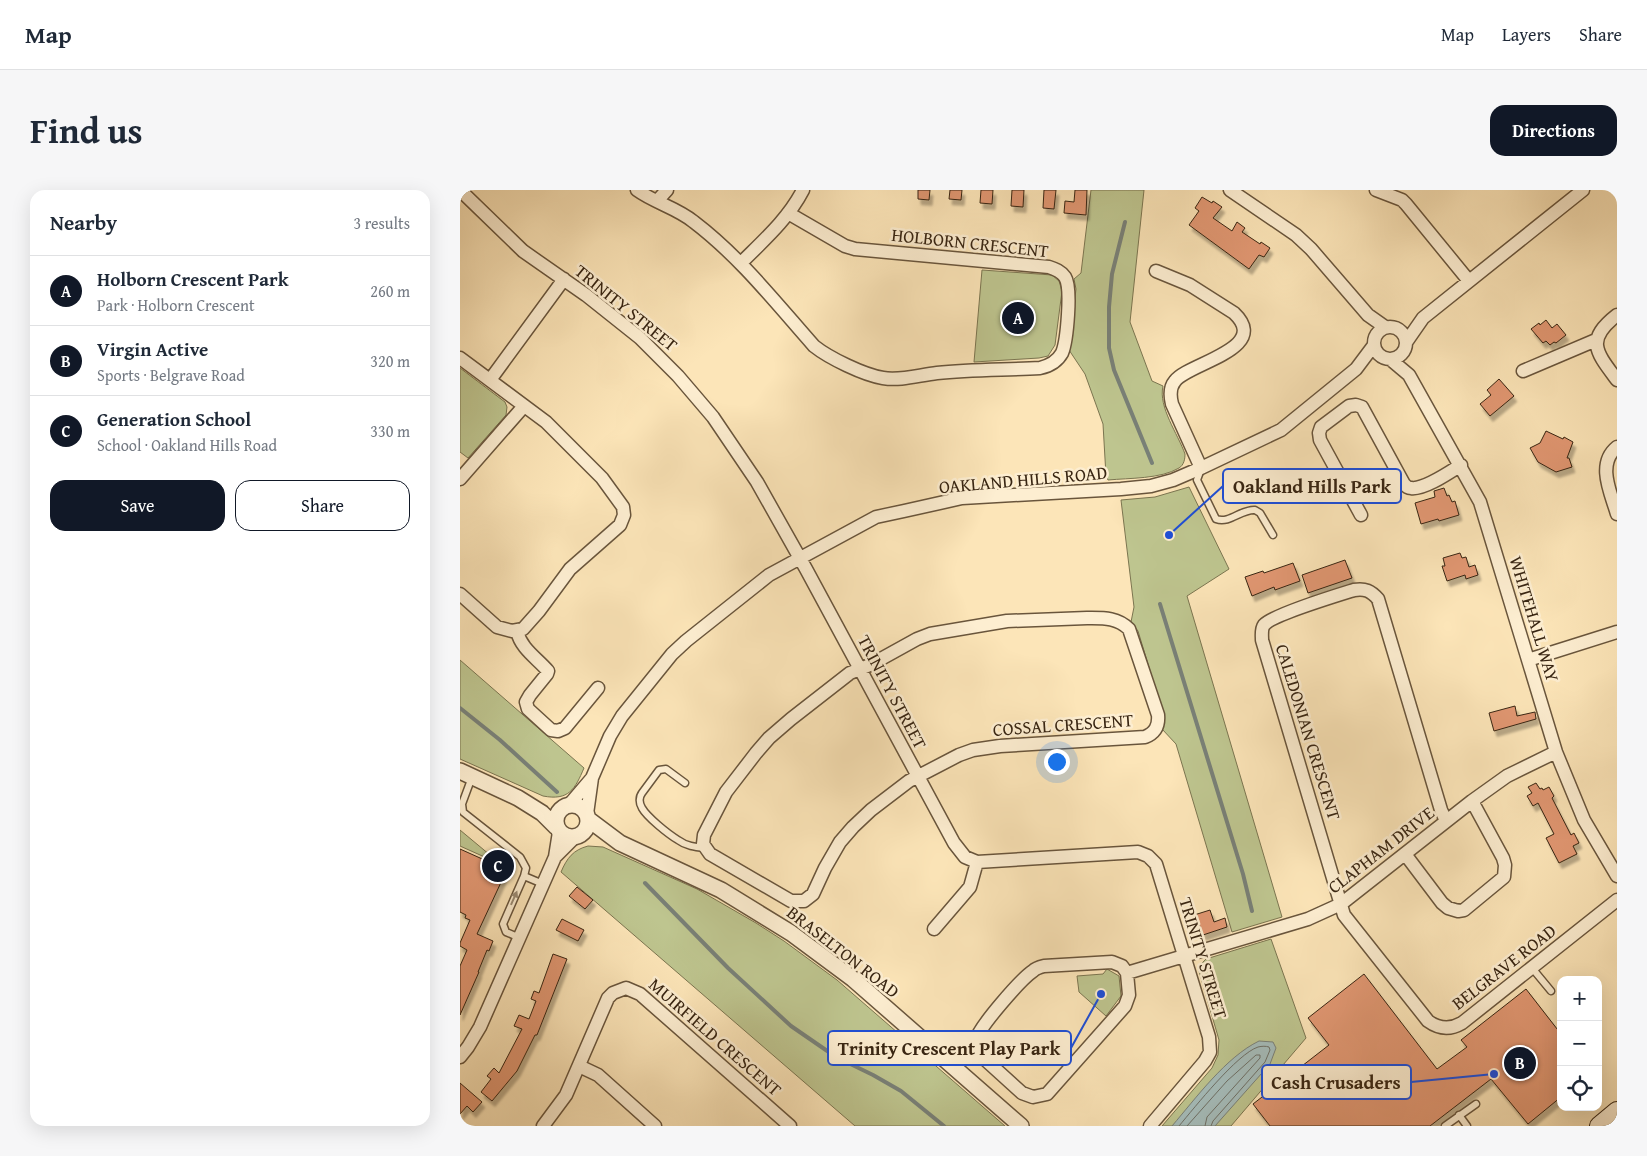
<!DOCTYPE html>
<html lang="en">
<head>
<meta charset="utf-8">
<style>
  body { margin:0; font-family:"Gentium Book Plus",serif; background:#f6f6f7; color:#1f2937 }
  .controls { position:absolute; right:15px; bottom:15px; display:grid; overflow:hidden; border-radius:10px; box-shadow:0 5px 20px #0002 }
  .controls button { width:45px; height:45px; display:grid; place-items:center; padding:0; border:0; border-bottom:1px solid #e0e1e3; background:#fff; color:#1f2937; font:25px sans-serif }
  .you { position:absolute; left:596px; top:571px; width:18px; height:18px; margin:-12px; border:4px solid #fff; border-radius:50%; background:#1a73e8; box-shadow:0 0 0 8px #1a73e833 }
  .badge { display:grid; place-items:center; width:32px; height:32px; border-radius:50%; background:#111827; color:#fff; font-size:16px; font-weight:700 }
  .pin { position:absolute; translate:-50% -50%; border:2px solid #fff; box-shadow:0 1px 5px #0006 }
  .list { margin:0; padding:0; list-style:none }
  h2 { display:flex; justify-content:space-between; align-items:center; height:65px; margin:0; padding:0 20px; font-size:21px }
  h2 small { font-size:16px; font-weight:400; color:#747a83 }
  .list li { display:grid; grid-template-columns:32px 1fr auto; gap:15px; align-items:center; box-sizing:border-box; height:70px; padding:0 20px; border-top:1px solid #e0e1e3 }
  .list b { display:block; font-size:19px; white-space:nowrap }
  .list p { margin:0; font-size:16px; white-space:nowrap; color:#747a83 }
  .list em { font-size:16px; font-style:normal; color:#747a83 }
  .actions { display:flex; gap:10px; padding:15px 20px }
  .actions a { flex:1; padding:11px 0; border:1px solid #111827; border-radius:15px; text-align:center; font-size:18px; color:#111827 }
  .actions .main { background:#111827; color:#fff }
  .icon { flex:none; width:28px; height:28px; fill:none; stroke:currentColor; stroke-width:2; stroke-linecap:round; stroke-linejoin:round }
  .map { position:relative; flex:none; width:1157px; height:936px; overflow:hidden; border-radius:15px }
  header { display:flex; align-items:center; gap:30px; box-sizing:border-box; height:70px; padding:0 25px; background:#fff; border-bottom:1px solid #e0e1e3 }
  header strong { font-size:24px }
  nav { display:flex; gap:28px; margin-inline-start:auto; font-size:18px }
  .intro { display:flex; align-items:center; justify-content:space-between; box-sizing:border-box; height:120px; padding:0 30px }
  h1 { margin:0; font-size:35px }
  .button { padding:12px 22px; border-radius:15px; background:#111827; color:#fff; font-size:18px; font-weight:700 }
  main { display:flex; gap:30px; padding:0 30px }
  aside { flex:1; background:#fff; border-radius:15px; box-shadow:0 5px 20px #0002 }
  .map>svg:first-child { display:block }
  .green { fill:#bec58f; stroke:#7b7550 }
  .water { fill:#a5bcba; stroke:#798077 }
  .lines { fill:none; stroke-linecap:round; stroke-linejoin:round }
  .shore { stroke:#6e7066; stroke-width:1 }
  .stream { stroke:#798077; stroke-width:4 }
  .building { fill:#e19772; stroke:#382512; filter:url(#shadow) }
  .service-casing { stroke:#69553c; stroke-width:9 }
  .minor-casing { stroke:#69553c; stroke-width:15 }
  .tertiary-casing { stroke:#69553c; stroke-width:18 }
  .secondary-casing { stroke:#382512; stroke-width:20 }
  .service { stroke:#fdeed1; stroke-width:6 }
  .minor { stroke:#fdeed1; stroke-width:12 }
  .tertiary { stroke:#fdeed1; stroke-width:15 }
  .secondary { stroke:#fdeed1; stroke-width:18 }
  .oneway { fill:#9a8a72 }
  .labels { text-anchor:middle; stroke-width:5; stroke-linejoin:round; paint-order:stroke }
  .street-label { font-size:18px; fill:#382512; stroke:#fdeed1 }
  .leader { fill:none; stroke:#1d4ed8; stroke-width:2 }
  .callout-dot { fill:#1d4ed8; stroke:#fdeed1; stroke-width:2 }
  .callout { fill:#fdeed1; stroke:#1d4ed8; stroke-width:2 }
  .callout-label { font-size:19px; text-anchor:middle; font-weight:bold; fill:#382512 }
</style>
</head>
<body>
<header>
<strong>Map</strong>
<nav><a>Map</a><a>Layers</a><a>Share</a></nav>
</header>
<div class="intro"><h1>Find us</h1><a class="button">Directions</a></div>
<main>
<aside>
<h2>Nearby<small>3 results</small></h2>
<ul class="list">
<li><span class="badge">A</span><div><b>Holborn Crescent Park</b><p>Park · Holborn Crescent</p></div><em>260 m</em></li>
<li><span class="badge">B</span><div><b>Virgin Active</b><p>Sports · Belgrave Road</p></div><em>320 m</em></li>
<li><span class="badge">C</span><div><b>Generation School</b><p>School · Oakland Hills Road</p></div><em>330 m</em></li>
</ul>
<div class="actions"><a class="main">Save</a><a>Share</a></div>
</aside>
<div class="map">
<svg width="1157" height="936" viewBox="0 0 1157 936">
  <defs>
    <filter id="shadow"><feDropShadow dx="3" dy="5.5" stdDeviation="1" flood-color="#0004"/></filter>
  </defs>
  <rect width="100%" height="100%" fill="#fce5b8"/>
  <filter id="stains"><feTurbulence type="fractalNoise" baseFrequency=".004" numOctaves="4"/><feColorMatrix values="0 0 0 0 .2 0 0 0 0 .09 0 0 0 0 .02 0 0 0 .5 -.17"/></filter>
  <radialGradient id="worn" r=".72"><stop offset=".6" stop-color="#630" stop-opacity="0"/><stop offset="1" stop-color="#630" stop-opacity=".3"/></radialGradient>
  <path class="green" d="M631,0H684L670,132L692,191L703,196C698,217 718,244 725,264C725,269 724,275 719,278C701,289 669,288 648,290L646,286L643,234L625,184L609,160L616,99L614,89L621,83Z
    M522,80L592,85L599,91L602,101L595,155L588,166L579,168L514,172Z
    M0,178L45,212L47,217L46,225L8,268L0,262Z
    M729,297L769,379L727,406L822,727L772,742L716,554L702,539L704,527L678,441L671,432L674,417L661,310L695,307Z
    M0,470L124,578C115,599 109,611 83,606L0,569Z
    M0,640L30,665L29,669L0,656Z
    M128,656L143,657L237,699L296,733L324,751L377,790L545,936H395L101,682C107,668 113,660 128,656Z
    M811,749L846,848L771,936H702L752,878L758,865L759,850L739,781L740,775L746,769Z
    M647,779L659,786L661,806L646,826L619,802L617,786L643,784Z"/>
  <path class="water" d="M799,851L813,852L816,858L810,874L755,936H712C736,908 766,867 799,851Z"/>
  <g class="lines">
    <path class="shore" d="M719,936C735,917 777,864 798,857C802,856 806,856 809,857L810,860L805,872L753,931L751,936
      M727,936L767,891L796,865H800V868L747,927L745,936"/>
    <path class="stream" d="M665,32L652,84L649,117V158L654,180L692,273
      M700,414L783,684L792,721
      M0,518L40,550L97,602
      M185,693L268,778L331,836L376,867L413,885L441,901L484,936"/>
  </g>
  <path class="building" d="M458,0H470L469,10L458,9Z
    M490,0H502L501,10L489,9Z
    M521,0H533L532,14L520,13Z
    M552,0H564L563,17L551,16Z
    M584,0H596L594,19L583,18Z
    M615,0H627L626,25L604,23L605,11L614,12Z
    M742,7L752,13L753,11L762,17L753,28L772,41L777,32L785,38L782,42L800,54L801,52L810,58L804,67L799,65L789,79L729,35L739,21L735,18Z
    M1086,130L1092,138L1097,134L1106,145L1096,153L1094,152L1090,155L1086,151L1083,153L1071,139L1079,133L1080,135Z
    M1039,189L1054,206L1030,226L1020,214L1031,205L1027,200Z
    M1086,241L1103,249L1104,247L1113,252L1107,268H1109L1112,277L1096,282L1078,272L1070,258L1080,253Z
    M984,298L987,306L989,305L992,312L995,311L999,325L979,331L978,329L961,334L955,313L975,307L974,301Z
    M1000,363L1002,368L1006,367L1009,377L1015,375L1018,385L1006,389L1005,385L987,391L982,376H985L983,368Z
    M885,370L892,388L848,403L842,385Z
    M833,373L840,391L815,400L814,397L792,406L785,387L803,381L804,383Z
    M1055,516L1057,526L1075,522L1076,529L1034,541L1029,523Z
    M1076,593L1080,599L1082,598L1083,600L1089,597L1094,606L1092,608L1111,645L1114,643L1119,653L1113,656L1117,664L1099,673L1086,648L1094,644L1078,613L1073,616L1067,606L1072,603L1068,597Z
    M0,659L29,672L33,665L50,673L17,744L33,751L29,761L27,760L18,782H19L0,825V776L7,760L0,756V753L10,730L5,728L6,725L0,722Z
    M117,697L133,710L125,719L109,706Z
    M750,720L754,732L765,728L767,737L743,745L739,734L734,736L731,726Z
    M102,729L124,740L118,751L96,740Z
    M93,764L107,769L77,845H75L57,881L32,911L21,902L31,889L27,886L34,878L39,883L62,839L54,836L59,825L69,829L76,811L71,809L74,801L79,803Z
    M904,784L977,879L1007,857L1001,850L1066,799L1101,844V907L1068,934L1031,889L970,936H810L793,914L869,855L848,828Z
    M0,893L22,912L13,922L7,916L0,924Z"/>
  <g class="lines">
    <defs>
      <path id="service" d="M741,279L737,290L756,329C770,334 781,319 795,320L800,323L813,345
        M12,587L2,614L3,622L60,667L66,678L64,686L43,734L46,742L60,748
        M225,593L206,579L199,580L182,603C179,607 179,613 182,618C187,627 208,644 218,650C226,656 235,657 245,658
        M64,686L83,694
        M1072,778L1091,801
        M999,925L1007,936
        M985,936L1016,914"/>
      <path id="minor" d="M0,0L63,61L126,105L180,148L218,186L253,227L297,292L346,379L494,653L505,667L517,672L678,662L688,666L696,674L749,847L750,862L745,871L690,936
        M177,0C195,13 217,18 234,32C280,67 316,113 354,156C369,168 404,185 423,188C441,191 459,185 477,183C511,179 546,180 580,178C589,176 597,172 602,163C607,151 612,98 605,87C601,81 595,79 589,77L395,59L385,56L328,23
        M770,0L836,45L851,59L908,125L925,137
        M916,0L942,10L946,14L1009,91
        M197,11L207,0
        M281,73C304,50 328,29 343,0
        M696,81L730,95L774,123C812,159 728,173 715,191C709,198 710,206 712,214L741,278
        M1157,125C1125,150 1136,162 1157,190
        M914 153a16 16 0 1 1 32 0a16 16 0 1 1-32 0Z
        M947,151L963,128L1123,0
        M0,168L86,232L142,288L163,317L164,325L160,335L110,379L79,421L63,439L52,441L37,437L0,404
        M930,169L949,185L1020,312L1096,562L1124,630L1157,686
        M1063,181L1136,150
        M30,190L104,89
        M1157,257C1136,274 1151,303 1157,324
        M0,289L64,216
        M901,325L860,250L859,243L861,237L889,216L896,215L902,217L944,294C947,297 948,298 951,298C964,300 990,282 1001,275
        M627,428C643,428 657,427 669,439L698,525C699,536 695,543 685,547L540,556L513,560L499,565L449,591L411,620L393,637L380,652L365,678L353,704L344,711H331L250,664L243,654L244,645L266,602L296,563L309,548L331,529L390,483L410,475L457,449L470,444L547,431Z
        M57,441C61,459 77,468 88,481L87,484L70,505L66,512L68,519L91,540L98,541L105,538L138,498
        M1068,470L1157,442
        M109,615L132,588
        M127,624L132,588L150,546L162,526L212,464L226,451L309,385L416,327L444,321L502,308L661,299L691,296L713,290L741,278L821,240L896,179L914,155
        M986,631L981,620L918,409C911,401 905,398 894,400C878,405 812,425 804,435C801,439 802,445 802,450L884,725L968,831C979,839 990,840 1002,833L1157,710
        M945,664L982,713L988,718L998,721L1004,720L1044,687L1045,675L1043,668L1012,611
        M95,667L114,648
        M474,739L510,697L517,672
        M667,783L662,776L652,772L584,776C580,777 576,778 573,781C561,789 519,837 516,850C515,856 516,859 519,864L562,903L573,907L587,904L665,816L669,805L667,783L848,729L881,714L1012,611L1047,586L1096,562
        M0,867L8,857L20,837L95,667L99,642
        M119,876L138,885L195,936
        M83,936L106,905L148,808L153,803L166,798L180,804L330,936"/>
      <path id="tertiary" d="M0,581L58,608L82,623L96,637
        M96 631a16 16 0 1 1 32 0a16 16 0 1 1-32 0Z
        M128,629L160,653L261,700L331,743L393,789L561,936"/>
      <path id="secondary" d="M1139,936L1157,921"/>
    </defs>
    <use href="#service" class="service-casing"/>
    <use href="#minor" class="minor-casing"/>
    <use href="#tertiary" class="tertiary-casing"/>
    <use href="#secondary" class="secondary-casing"/>
    <use href="#service" class="service"/>
    <use href="#minor" class="minor"/>
    <use href="#tertiary" class="tertiary"/>
    <use href="#secondary" class="secondary"/>
  </g>
  <defs><path id="oneway-solid" d="M-6-.8H1V-3.2L6.5 0L1 3.2V.8H-6Z" transform="scale(1.25)"/></defs>
  <use class="oneway" href="#oneway-solid" transform="translate(54 708) rotate(-66)"/>
  <g class="labels">
    <g class="street-label">
      <text transform="translate(510 53) rotate(6)" y="6">HOLBORN CRESCENT</text>
      <text transform="translate(166 118) rotate(39)" y="6">TRINITY STREET</text>
      <text transform="translate(563 290) rotate(-5)" y="6">OAKLAND HILLS ROAD</text>
      <text transform="translate(1074 429) rotate(73)" y="6">WHITEHALL WAY</text>
      <text transform="translate(432 502) rotate(62)" y="6">TRINITY STREET</text>
      <text transform="translate(603 535) rotate(-4)" y="6">COSSAL CRESCENT</text>
      <text transform="translate(848 542) rotate(73)" y="6">CALEDONIAN CRESCENT</text>
      <text transform="translate(921 660) rotate(-38)" y="6">CLAPHAM DRIVE</text>
      <text transform="translate(383 762) rotate(38)" y="6">BRASELTON ROAD</text>
      <text transform="translate(743 768) rotate(73)" y="6">TRINITY STREET</text>
      <text transform="translate(1044 777) rotate(-38)" y="6">BELGRAVE ROAD</text>
      <text transform="translate(255 847) rotate(41)" y="6">MUIRFIELD CRESCENT</text>
    </g>
  </g>
  <path class="leader" d="M709 345L763 296M641 804L611 858M1034 884L951 892"/>
  <g class="callout-dot">
    <circle cx="709" cy="345" r="5"/>
    <circle cx="641" cy="804" r="5"/>
    <circle cx="1034" cy="884" r="5"/>
  </g>
  <g class="callout">
    <rect x="763" y="279" width="178" height="34" rx="5"/>
    <rect x="368" y="841" width="243" height="34" rx="5"/>
    <rect x="802" y="875" width="149" height="34" rx="5"/>
  </g>
  <g class="callout-label">
    <text x="852" y="303">Oakland Hills Park</text>
    <text x="489" y="865">Trinity Crescent Play Park</text>
    <text x="876" y="899">Cash Crusaders</text>
  </g>
  <rect width="100%" height="100%" filter="url(#stains)"/>
  <rect width="100%" height="100%" fill="url(#worn)"/>
</svg>
<div class="controls">
<button>+</button>
<button>−</button>
<button><svg class="icon" aria-label="locate" viewBox="0 0 24 24"><circle cx="12" cy="12" r="6"/><path d="M12 2v4M12 18v4M2 12h4M18 12h4"/></svg></button>
</div>
<div class="you"></div>
<div class="pin badge" style="left:558px;top:128px">A</div>
<div class="pin badge" style="left:1060px;top:873px">B</div>
<div class="pin badge" style="left:38px;top:676px">C</div>
</div>
</main>
</body>
</html>
